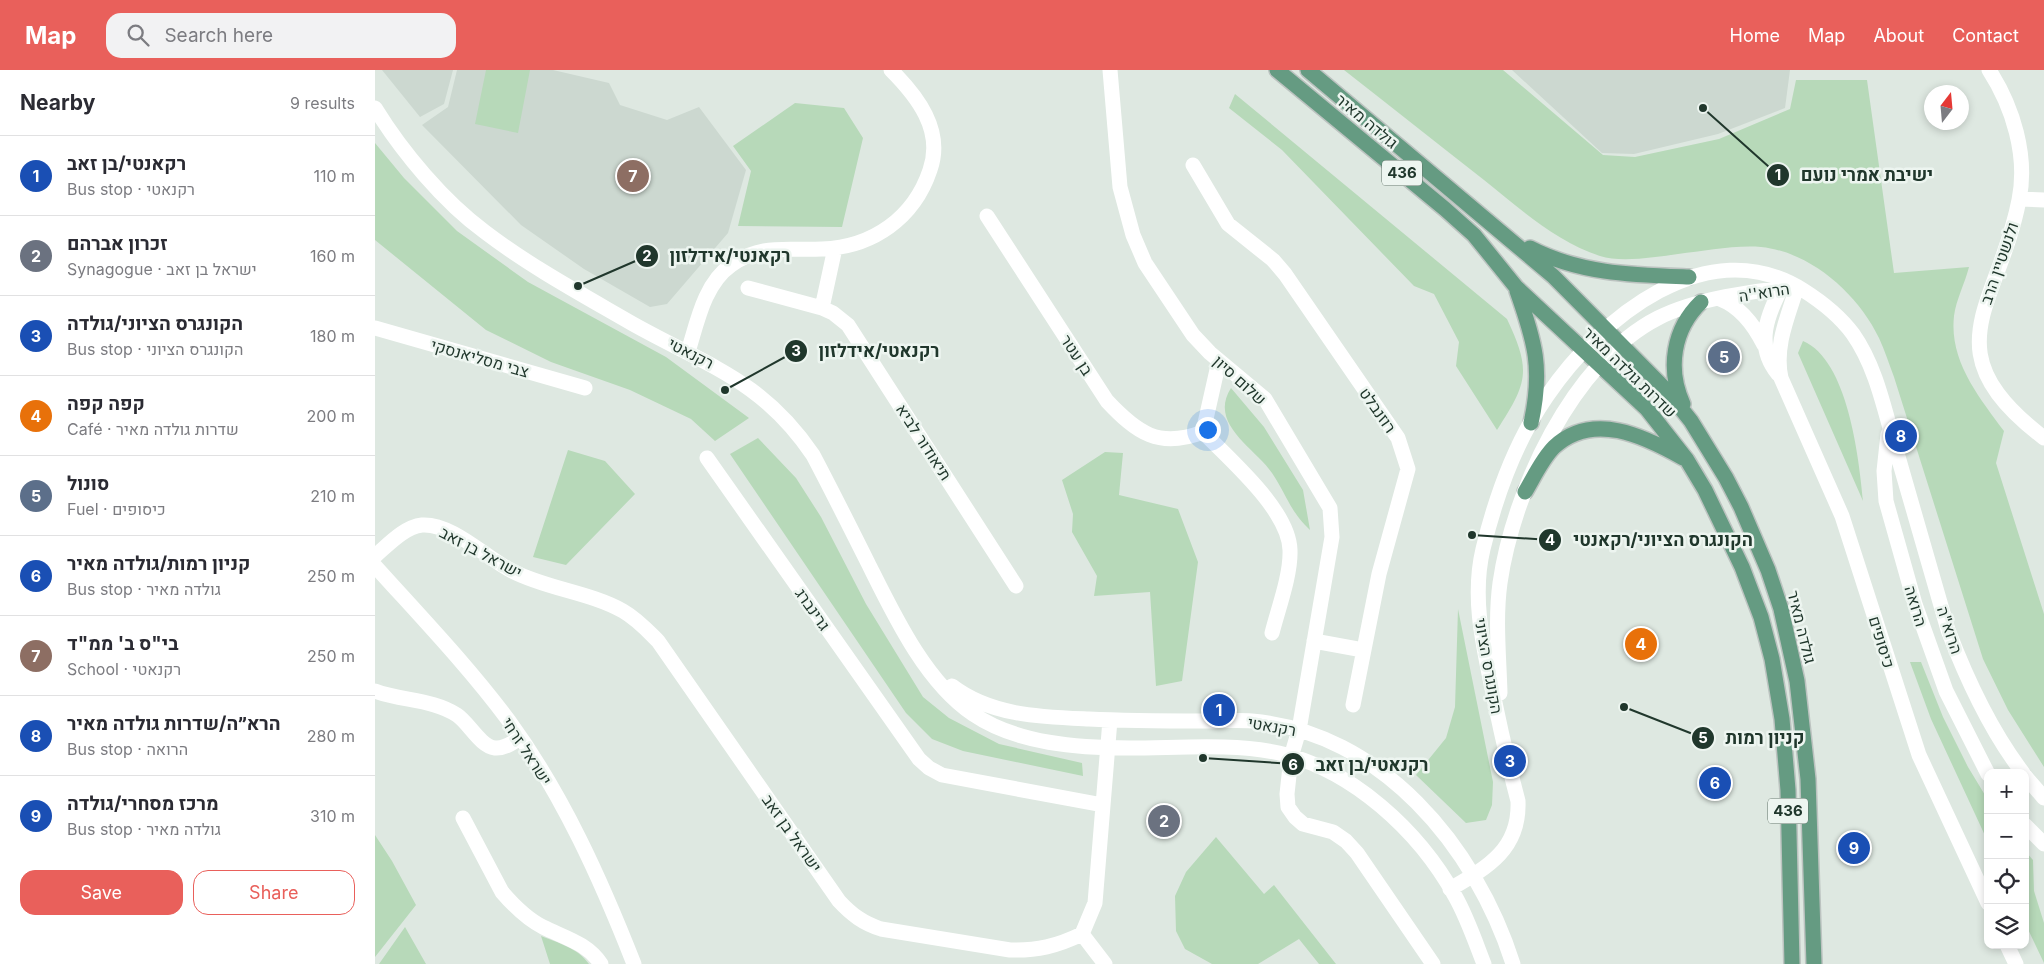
<!DOCTYPE html>
<html lang="en">
<head>
<meta charset="utf-8">
<style>
  body { margin:0; font-family:Inter,Heebo,sans-serif; background:#f2f2f3; color:#2b2b33 }
  .controls { position:absolute; right:15px; bottom:15px; display:grid; overflow:hidden; border-radius:10px; box-shadow:0 2px 8px #0003 }
  .controls button { width:45px; height:45px; display:grid; place-items:center; padding:0; border:0; border-bottom:1px solid #e1e1e2; background:#fff; color:#2b2b33; font:25px sans-serif }
  .compass { position:absolute; left:1549px; top:15px; width:45px; height:45px; border-radius:50%; background:#fff; box-shadow:0 2px 8px #0003; rotate:16deg }
  .you { position:absolute; left:832px; top:359px; width:18px; height:18px; margin:-12px; border:4px solid #fff; border-radius:50%; background:#1a73e8; box-shadow:0 0 0 8px #1a73e833 }
  .badge { display:grid; place-items:center; width:32px; height:32px; border-radius:50%; background:#e9605b; color:#fff; font-size:16px; font-weight:700 }
  .pin { position:absolute; translate:-50% -50%; border:2px solid #fff; box-shadow:0 1px 5px #0006 }
  .list { margin:0; padding:0; list-style:none }
  h2 { display:flex; justify-content:space-between; align-items:center; height:65px; margin:0; padding:0 20px; font-size:21px }
  h2 small { font-size:16px; font-weight:400; color:#7c7c81 }
  .list li { display:grid; grid-template-columns:32px 1fr auto; gap:15px; align-items:center; box-sizing:border-box; height:80px; padding:0 20px; border-top:1px solid #e1e1e2 }
  .list b { display:block; font-size:19px; white-space:nowrap }
  .list p { margin:0; font-size:16px; white-space:nowrap; color:#7c7c81 }
  .list em { font-size:16px; font-style:normal; color:#7c7c81 }
  .actions { display:flex; gap:10px; padding:15px 20px }
  .actions a { flex:1; padding:11px 0; border:1px solid #e9605b; border-radius:15px; text-align:center; font-size:18px; color:#e9605b }
  .actions .main { background:#e9605b; color:#fff }
  .icon { flex:none; width:28px; height:28px; fill:none; stroke:currentColor; stroke-width:2; stroke-linecap:round; stroke-linejoin:round }
  .map { position:relative; flex:none; width:1669px; height:894px; overflow:hidden }
  header { display:flex; align-items:center; gap:30px; box-sizing:border-box; height:70px; padding:0 25px; background:#e9605b; color:#fff }
  header strong { font-size:24px }
  nav { display:flex; gap:28px; margin-inline-start:auto; font-size:18px }
  .search { width:350px; height:45px; background:#f2f2f3; display:flex; align-items:center; gap:12px; box-sizing:border-box; padding:0 18px; border-radius:15px; color:#7c7c81; font-size:19px }
  main { display:flex }
  aside { flex:1; background:#fff }
  .map>svg:first-child { display:block }
  .built { fill:#ccd8d0 }
  .green { fill:#b7d9b9 }
  .lines { fill:none; stroke-linecap:round; stroke-linejoin:round }
  .major-casing { stroke:#bcc3c0; stroke-width:18 }
  .minor { stroke:#fff; stroke-width:15 }
  .major { stroke:#659b82; stroke-width:15 }
  .labels { text-anchor:middle; stroke-width:5; stroke-linejoin:round; paint-order:stroke }
  .shield { fill:#edf5f0; stroke:#5e7067; stroke-width:1 }
  .shield-label { font-size:15px; font-weight:bold; fill:#20372c }
  .street-label { font-size:16px; fill:#20372c; stroke:#edf5f0 }
  .leader { fill:none; stroke:#20372c; stroke-width:2 }
  .callout-dot { fill:#20372c; stroke:#edf5f0; stroke-width:2 }
  .mark-label { font-size:15px; text-anchor:middle; font-weight:bold; fill:#fff }
  .callout-label { font-size:18px; text-anchor:middle; font-weight:bold; fill:#20372c; stroke:#edf5f0; stroke-width:5; stroke-linejoin:round; paint-order:stroke }
</style>
</head>
<body>
<header>
<strong>Map</strong>
<div class="search"><svg class="icon" aria-label="search" viewBox="0 0 24 24"><circle cx="10" cy="10" r="6"/><path d="M15 15l6 6"/></svg>Search here</div>
<nav><a>Home</a><a>Map</a><a>About</a><a>Contact</a></nav>
</header>
<main>
<aside>
<h2>Nearby<small>9 results</small></h2>
<ul class="list">
<li><span class="badge" style="background:#1a4fb4">1</span><div><b>רקאנטי/בן זאב</b><p>Bus stop · רקנאטי</p></div><em>110 m</em></li>
<li><span class="badge" style="background:#6b7280">2</span><div><b>זכרון אברהם</b><p>Synagogue · ישראל בן זאב</p></div><em>160 m</em></li>
<li><span class="badge" style="background:#1a4fb4">3</span><div><b>הקונגרס הציוני/גולדה</b><p>Bus stop · הקונגרס הציוני</p></div><em>180 m</em></li>
<li><span class="badge" style="background:#e8710a">4</span><div><b>קפה קפה</b><p>Café · שדרות גולדה מאיר</p></div><em>200 m</em></li>
<li><span class="badge" style="background:#5c6f8a">5</span><div><b>סונול</b><p>Fuel · כיסופים</p></div><em>210 m</em></li>
<li><span class="badge" style="background:#1a4fb4">6</span><div><b>קניון רמות/גולדה מאיר</b><p>Bus stop · גולדה מאיר</p></div><em>250 m</em></li>
<li><span class="badge" style="background:#8d6e63">7</span><div><b>בי&quot;ס ב' ממ&quot;ד</b><p>School · רקנאטי</p></div><em>250 m</em></li>
<li><span class="badge" style="background:#1a4fb4">8</span><div><b>הרא״ה/שדרות גולדה מאיר</b><p>Bus stop · הרואה</p></div><em>280 m</em></li>
<li><span class="badge" style="background:#1a4fb4">9</span><div><b>מרכז מסחרי/גולדה</b><p>Bus stop · גולדה מאיר</p></div><em>310 m</em></li>
</ul>
<div class="actions"><a class="main">Save</a><a>Share</a></div>
</aside>
<div class="map">
<svg width="1669" height="894" viewBox="0 0 1669 894">
  <rect width="100%" height="100%" fill="#dee8e1"/>
  <path class="built" d="M7,0H78L69,34L45,47Z
    M82,0H178L234,13L245,35L292,50L324,37L371,100L353,163L292,234L275,237L209,199L146,155L47,55L73,37Z
    M1137,0H1415L1410,38L1343,64L1259,84L1227,83Z"/>
  <path class="green" d="M111,0H155L143,63L100,54Z
    M969,0H1128L1228,85L1260,87L1344,69L1415,39L1421,10H1492L1519,203L1594,197C1590,213 1581,230 1579,246C1574,291 1604,327 1629,361L1621,393L1669,544V697L1633,640L1608,589L1519,307C1514,294 1510,281 1504,268C1483,224 1436,182 1386,177C1359,175 1330,181 1303,184C1281,187 1246,193 1225,186C1181,172 1144,138 1109,110C1062,73 1016,37 969,0Z
    M860,24L1132,249C1157,302 1152,313 1122,360L1081,296L1084,272L1059,224L1039,216L907,80L854,38Z
    M420,33L469,38L488,68L467,157L363,156L376,101L358,76Z
    M0,73L29,108L82,161L153,212L291,287L374,348L340,371L316,349L255,320L176,292L111,260L0,170Z
    M1428,271C1473,290 1484,388 1488,431L1423,283Z
    M856,318L889,357L928,420L935,460C914,440 912,425 897,403C880,378 833,354 856,318Z
    M383,368L421,408L446,447L491,534L548,627L574,648L624,674L707,693L708,706L588,681L557,669L531,643L355,384Z
    M193,380L230,391L260,424L191,495L158,487Z
    M730,382L748,383L744,425L803,439L823,492L807,611L781,616L775,522L719,526L722,506L697,462L698,444L687,410Z
    M1083,539L1118,712L1117,735L1111,750L1091,753L1041,705L1071,668L1080,637Z
    M1535,592H1546L1568,647L1593,697L1613,730V772L1556,649Z
    M0,765L17,791L41,835L0,887Z
    M841,767L889,824L899,815L961,894H944L924,869L883,894H837L810,879L801,861L800,826L811,802Z
    M1650,781L1658,790L1659,821L1669,853V893L1650,853Z
    M30,857L51,894H4Z
    M166,866C183,873 203,878 214,894H175Z"/>
  <g class="lines">
    <defs>
      <path id="major" d="M902,0L1070,139L1099,165L1141,217L1272,339L1312,390L1330,420L1367,497L1386,547L1397,589L1407,649L1413,720L1417,894
        M933,0L1178,206L1293,322L1316,351L1351,408L1366,437L1393,500L1406,539L1422,611L1433,709L1439,894
        M1155,178C1205,204 1259,205 1314,207
        M1142,221C1160,272 1168,299 1156,353
        M1308,334C1292,299 1298,259 1326,232
        M1150,422C1159,407 1167,389 1179,377C1218,341 1269,366 1308,388"/>
    </defs>
    <use href="#major" class="major-casing"/>
    <path class="minor" d="M735,0L745,117L758,165L770,193L818,265L835,283L890,329L955,438L957,467L924,660L916,687L912,724L913,737L920,747L928,754L958,762L971,771L982,783L1058,894
      M1614,0C1638,37 1653,86 1644,130C1623,238 1554,280 1669,368
      M0,38C27,82 69,132 110,162C156,197 208,225 258,254C333,296 387,310 438,385C457,421 475,457 493,493C518,543 550,612 598,644C642,674 704,678 755,678C803,678 858,673 904,683C977,699 1044,761 1080,826C1092,847 1100,871 1109,894
      M818,95L853,154L898,190L910,204L1023,368L1033,399L1004,504L978,635
      M1645,129L1669,130
      M612,146L732,331C762,363 784,379 828,362L844,291
      M460,178L447,238L458,243L473,255L641,516
      M1422,217C1413,246 1399,277 1406,308L1467,446L1544,685L1613,833
      M373,218L447,238
      M1345,229C1366,237 1379,255 1389,275
      M0,258L210,318
      M313,282C322,253 329,214 356,195C387,173 412,181 447,179C498,177 539,148 555,100C569,60 542,26 516,0
      M1403,304C1378,273 1394,243 1409,212
      M828,362C855,390 914,440 915,480C916,505 903,539 897,563
      M1513,364L1509,401L1511,431L1540,534L1571,621L1613,704
      M332,388L544,689L554,698L567,705L728,735
      M0,486C13,475 29,457 47,455C77,453 111,488 137,501C172,519 214,522 248,541C262,549 272,560 283,571L464,831C477,845 488,853 506,859L635,880C662,881 682,876 707,864L720,833L735,650
      M0,496C46,547 93,596 134,651C188,725 226,810 259,894
      M939,571L988,580
      M577,616C616,646 667,647 714,649C753,651 792,651 831,651C846,651 862,650 877,651C1006,662 1101,777 1138,894
      M0,621C26,631 58,629 82,645C94,653 105,676 120,678C129,679 139,672 145,668
      M1125,623C1124,587 1120,549 1125,513C1138,422 1197,292 1283,248C1320,229 1380,220 1422,217
      M1650,706L1669,728
      M88,748L127,822C139,836 152,849 168,857C190,868 212,873 226,894
      M1650,755L1669,774
      M1075,819C1113,797 1145,779 1143,731C1134,697 1126,662 1119,628C1109,579 1096,529 1108,479C1121,425 1140,372 1172,326C1225,248 1332,160 1428,220C1447,232 1464,245 1478,264C1502,298 1510,343 1522,383C1539,442 1556,501 1573,560C1592,610 1615,660 1648,703
      M707,864L730,894
      M1632,875L1641,894"/>
    <use href="#major" class="major"/>
  </g>
  <g class="labels">
    <g class="shield">
      <rect x="1007" y="90.5" width="40" height="25" rx="4"/>
      <rect x="1393" y="728.5" width="40" height="25" rx="4"/>
    </g>
    <g class="shield-label">
      <text x="1027" y="108">436</text>
      <text x="1413" y="746">436</text>
    </g>
    <g class="street-label">
      <text transform="translate(992 51) rotate(40)" y="6">גולדה מאיר</text>
      <text transform="translate(1624 193) rotate(-71)" y="6">ולנשטיין הרב</text>
      <text transform="translate(1389 222) rotate(-9)" y="6">הרוא''ה</text>
      <text transform="translate(316 283) rotate(27)" y="6">רקנאטי</text>
      <text transform="translate(702 285) rotate(57)" y="6">בן עטר</text>
      <text transform="translate(105 288) rotate(16)" y="6">צבי מסליאנסקי</text>
      <text transform="translate(1255 302) rotate(44)" y="6">שדרות גולדה מאיר</text>
      <text transform="translate(865 310) rotate(42)" y="6">שלום סיון</text>
      <text transform="translate(1003 340) rotate(55)" y="6">רוזנבלט</text>
      <text transform="translate(549 372) rotate(57)" y="6">תיאודור לביא</text>
      <text transform="translate(106 482) rotate(28)" y="6">ישראל בן זאב</text>
      <text transform="translate(1541 536) rotate(73)" y="6">הרואה</text>
      <text transform="translate(438 539) rotate(55)" y="6">גרינברג</text>
      <text transform="translate(1427 557) rotate(76)" y="6">גולדה מאיר</text>
      <text transform="translate(1575 560) rotate(72)" y="6">הרוא"ה</text>
      <text transform="translate(1507 572) rotate(73)" y="6">כיסופים</text>
      <text transform="translate(1114 596) rotate(80)" y="6">הקונגרס הציוני</text>
      <text transform="translate(897 656) rotate(10)" y="6">רקנאטי</text>
      <text transform="translate(152 681) rotate(57)" y="6">ישראל זרחי</text>
      <text transform="translate(417 763) rotate(55)" y="6">ישראל בן זאב</text>
    </g>
  </g>
  <path class="leader" d="M1328 38L1403 105M203 216L272 186M350 320L421 281M1097 465L1175 470M1249 637L1328 668M828 688L918 694"/>
  <g class="callout-dot">
    <circle cx="1328" cy="38" r="5"/>
    <circle cx="203" cy="216" r="5"/>
    <circle cx="350" cy="320" r="5"/>
    <circle cx="1097" cy="465" r="5"/>
    <circle cx="1249" cy="637" r="5"/>
    <circle cx="828" cy="688" r="5"/>
    <circle cx="1403" cy="105" r="12"/>
    <circle cx="272" cy="186" r="12"/>
    <circle cx="421" cy="281" r="12"/>
    <circle cx="1175" cy="470" r="12"/>
    <circle cx="1328" cy="668" r="12"/>
    <circle cx="918" cy="694" r="12"/>
  </g>
  <g class="mark-label">
    <text x="1403" y="110">1</text>
    <text x="272" y="191">2</text>
    <text x="421" y="286">3</text>
    <text x="1175" y="475">4</text>
    <text x="1328" y="673">5</text>
    <text x="918" y="700">6</text>
  </g>
  <g class="callout-label">
    <text x="1492" y="111">ישיבת אמרי נועם</text>
    <text x="355" y="192">רקאנטי/אידלזון</text>
    <text x="504" y="287">רקנאטי/אידלזון</text>
    <text x="1288" y="476">הקונגרס הציוני/רקאנטי</text>
    <text x="1390" y="674">קניון רמות</text>
    <text x="997" y="701">רקנאטי/בן זאב</text>
  </g>
</svg>
<div class="controls">
<button>+</button>
<button>−</button>
<button><svg class="icon" aria-label="locate" viewBox="0 0 24 24"><circle cx="12" cy="12" r="6"/><path d="M12 2v4M12 18v4M2 12h4M18 12h4"/></svg></button>
<button><svg class="icon" aria-label="layers" viewBox="0 0 24 24"><path d="M12 4l9 5-9 5-9-5zM3 14l9 5 9-5"/></svg></button>
</div>
<svg class="compass" viewBox="-18 -18 36 36"><path d="M0-13l5 13h-10z" fill="#e53935"/><path d="M0 13l5-13h-10z" fill="#7c7c81"/></svg>
<div class="you"></div>
<div class="pin badge" style="left:844px;top:640px;background:#1a4fb4">1</div>
<div class="pin badge" style="left:789px;top:751px;background:#6b7280">2</div>
<div class="pin badge" style="left:1135px;top:691px;background:#1a4fb4">3</div>
<div class="pin badge" style="left:1266px;top:574px;background:#e8710a">4</div>
<div class="pin badge" style="left:1349px;top:287px;background:#5c6f8a">5</div>
<div class="pin badge" style="left:1340px;top:713px;background:#1a4fb4">6</div>
<div class="pin badge" style="left:258px;top:106px;background:#8d6e63">7</div>
<div class="pin badge" style="left:1526px;top:366px;background:#1a4fb4">8</div>
<div class="pin badge" style="left:1479px;top:778px;background:#1a4fb4">9</div>
</div>
</main>
</body>
</html>
